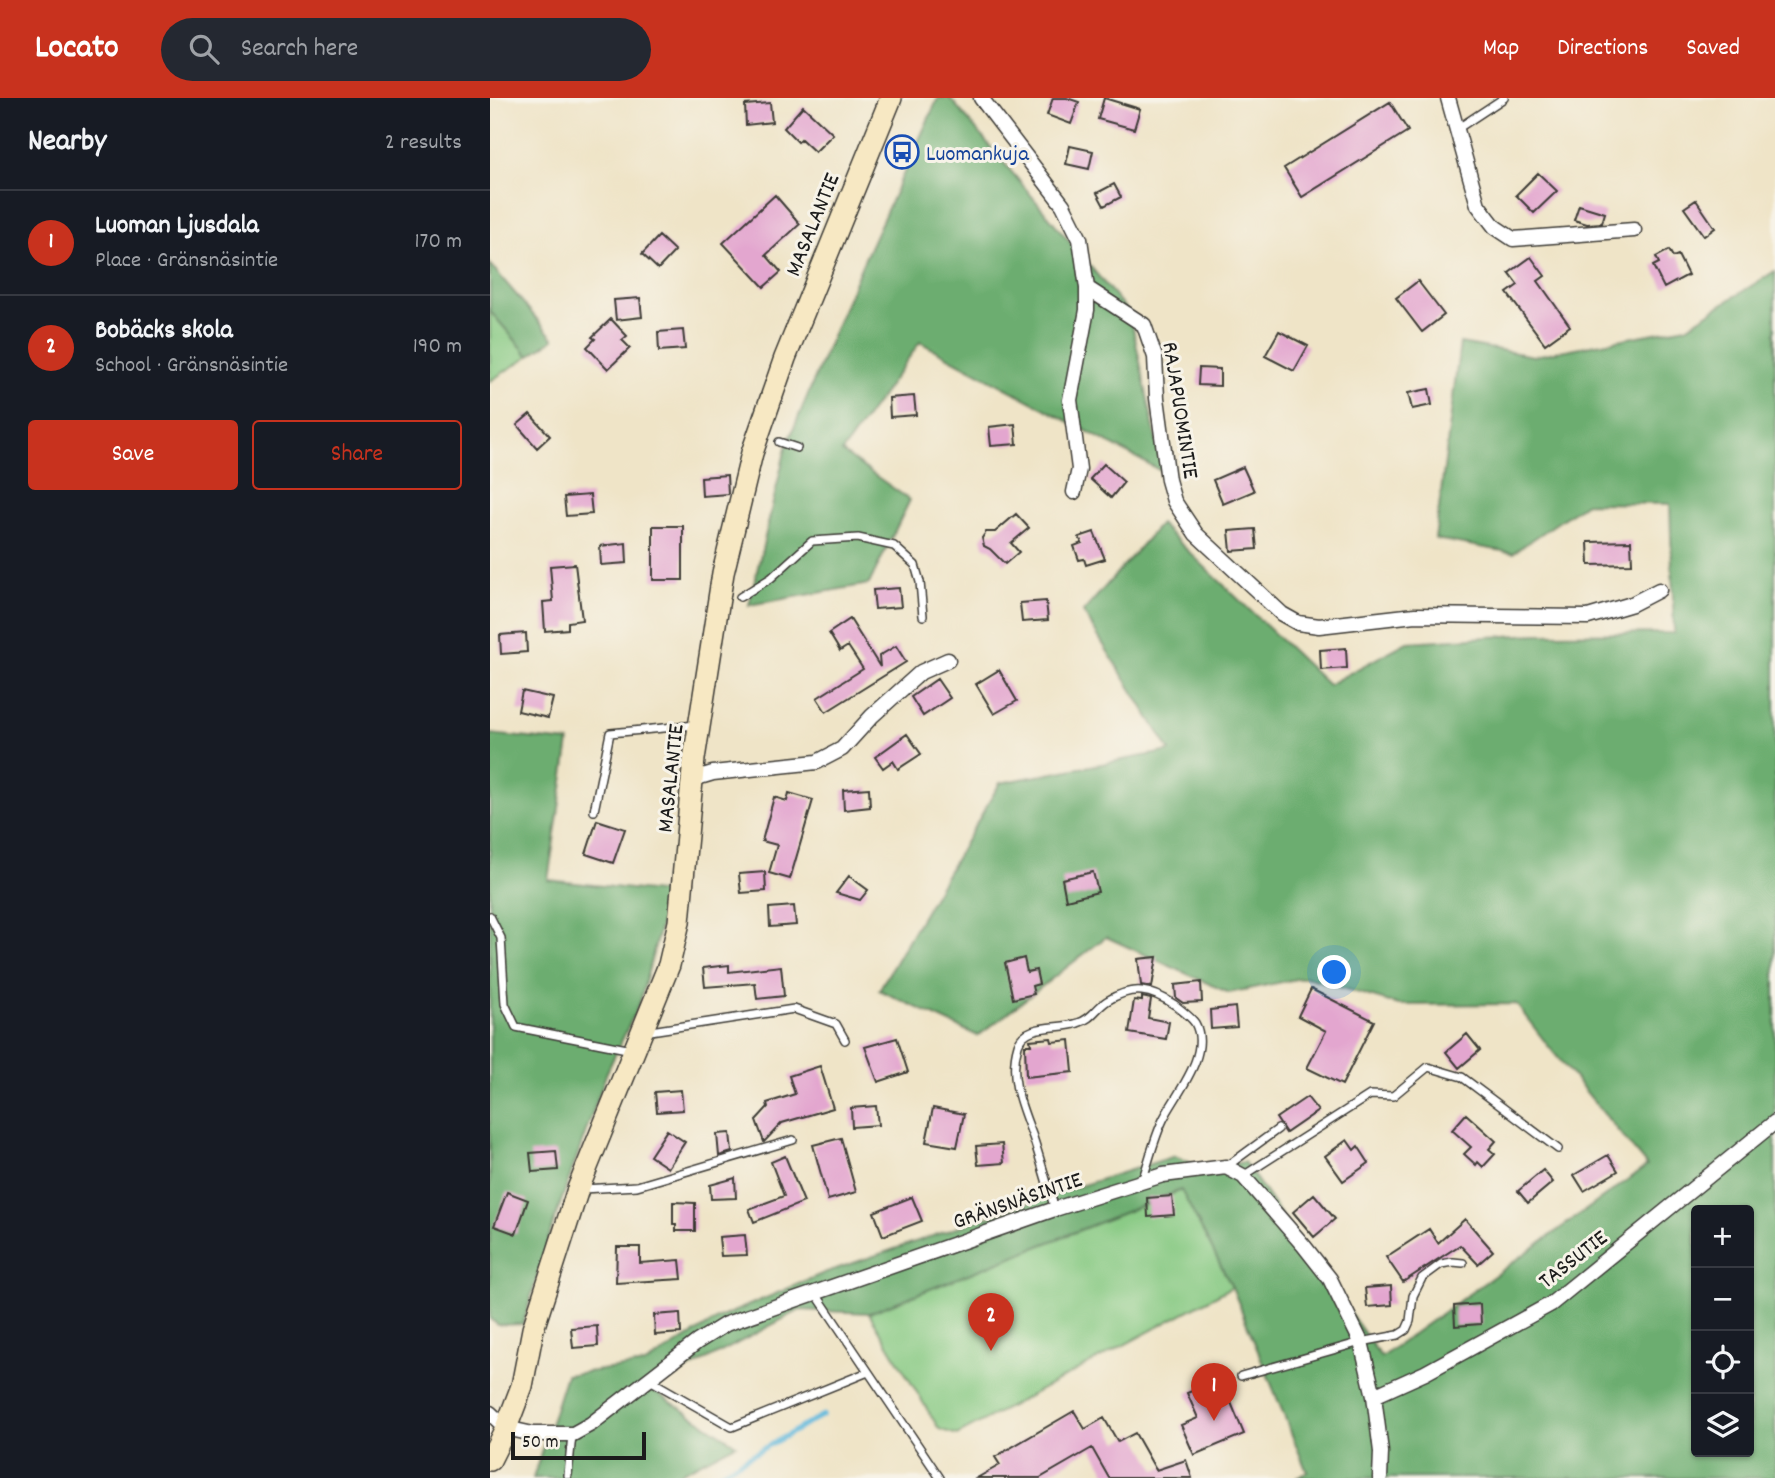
<!DOCTYPE html>
<html lang="en">
<head>
<meta charset="utf-8">
<style>
  body { margin:0; font-family:Dekko,sans-serif; background:#242831; color:#f1f3f6 }
  .controls { position:absolute; right:21px; bottom:21px; display:grid; overflow:hidden; border-radius:7px; box-shadow:0 2px 5px #0004 }
  .controls button { width:63px; height:63px; display:grid; place-items:center; padding:0; border:0; border-bottom:2px solid #363941; background:#171b24; color:#f1f3f6; font:35px sans-serif }
  .scale { position:absolute; left:21px; bottom:18px; width:135px; box-sizing:border-box; padding-left:7px; border:4px solid #1c1c1c; border-top:0; font-size:19px; line-height:24px; white-space:nowrap; color:#1c1c1c; -webkit-text-stroke:5px #f7f3e8; paint-order:stroke }
  .you { position:absolute; left:845px; top:875px; width:24px; height:24px; margin:-18px; border:5px solid #fff; border-radius:50%; background:#1a73e8; box-shadow:0 0 0 10px #1a73e833 }
  .badge { display:grid; place-items:center; width:46px; height:46px; border-radius:50%; background:#c8321e; color:#fff; font-size:23px; font-weight:700 }
  .pin { position:absolute; translate:-50% -58px; filter:drop-shadow(0 2px 4px #0008) }
  .pin::after { content:''; position:absolute; top:37px; width:24px; height:21px; background:inherit; clip-path:polygon(0 0,100% 0,50% 100%) }
  .list { margin:0; padding:0; list-style:none }
  h2 { display:flex; justify-content:space-between; align-items:center; height:91px; margin:0; padding:0 28px; font-size:30px }
  h2 small { font-size:23px; font-weight:400; color:#9ea1a6 }
  .list li { display:grid; grid-template-columns:46px 1fr auto; gap:21px; align-items:center; box-sizing:border-box; height:105px; padding:0 28px; border-top:2px solid #363941 }
  .list b { display:block; font-size:26px; white-space:nowrap }
  .list p { margin:0; font-size:23px; white-space:nowrap; color:#9ea1a6 }
  .list em { font-size:23px; font-style:normal; color:#9ea1a6 }
  .actions { display:flex; gap:14px; padding:21px 28px }
  .actions a { flex:1; padding:16px 0; border:2px solid #c8321e; border-radius:7px; text-align:center; font-size:24px; color:#c8321e }
  .actions .main { background:#c8321e; color:#fff }
  .icon { flex:none; width:38px; height:38px; fill:none; stroke:currentColor; stroke-width:2; stroke-linecap:round; stroke-linejoin:round }
  .map { position:relative; flex:none; width:1285px; height:1380px; overflow:hidden }
  header { display:flex; align-items:center; gap:42px; box-sizing:border-box; height:98px; padding:0 35px; background:#c8321e; color:#fff }
  header strong { font-size:33px }
  nav { display:flex; gap:38px; margin-inline-start:auto; font-size:24px }
  .search { width:490px; height:63px; background:#242831; display:flex; align-items:center; gap:18px; box-sizing:border-box; padding:0 24px; border-radius:38px; color:#9ea1a6; font-size:26px }
  main { display:flex }
  aside { flex:1; background:#171b24 }
  .map>svg:first-child { display:block }
  .green { fill:#86c982; stroke:#51724f; stroke-width:2 }
  .forest { fill:#6cad70; stroke:#446446; stroke-width:2; fill-rule:evenodd }
  .lines { fill:none; stroke-linecap:round; stroke-linejoin:round }
  .stream { stroke:#5eb8db; stroke-width:5 }
  .building { fill:#e3a6cf }
  .lane-casing { stroke:#3c3a36; stroke-width:10 }
  .street-casing { stroke:#3c3a36; stroke-width:17 }
  .secondary-casing { stroke:#3c3a36; stroke-width:24 }
  .lane { stroke:#fff; stroke-width:7 }
  .street { stroke:#fff; stroke-width:14 }
  .secondary { stroke:#f7e8c3; stroke-width:21 }
  .labels { text-anchor:middle; stroke-width:6; stroke-linejoin:round; paint-order:stroke }
  .transit-label { font-size:23px; fill:#164399; stroke:#f7f3e8; text-anchor:start }
  .street-label { font-size:23px; fill:#1c1c1c; stroke:#f7f3e8 }
</style>
</head>
<body>
<header>
<strong>Locato</strong>
<div class="search"><svg class="icon" aria-label="search" viewBox="0 0 24 24"><circle cx="10" cy="10" r="6"/><path d="M15 15l6 6"/></svg>Search here</div>
<nav><a>Map</a><a>Directions</a><a>Saved</a></nav>
</header>
<main>
<aside>
<h2>Nearby<small>2 results</small></h2>
<ul class="list">
<li><span class="badge">1</span><div><b>Luoman Ljusdala</b><p>Place · Gränsnäsintie</p></div><em>170 m</em></li>
<li><span class="badge">2</span><div><b>Bobäcks skola</b><p>School · Gränsnäsintie</p></div><em>190 m</em></li>
</ul>
<div class="actions"><a class="main">Save</a><a>Share</a></div>
</aside>
<div class="map">
<svg width="1285" height="1380" viewBox="0 0 1285 1380">
  <rect width="100%" height="100%" fill="#f7f3e8"/>
  <filter id="ink" filterUnits="userSpaceOnUse"><feTurbulence type="fractalNoise" baseFrequency=".0143" numOctaves="2"/><feDisplacementMap in="SourceGraphic" scale="14" xChannelSelector="R" yChannelSelector="G"/><feConvolveMatrix kernelMatrix="1 2 1 2 8 2 1 2 1" color-interpolation-filters="sRGB"/></filter>
  <filter id="wash" filterUnits="userSpaceOnUse"><feTurbulence type="fractalNoise" baseFrequency=".00686" numOctaves="4" result="noise"/><feDisplacementMap in="SourceGraphic" scale="28" xChannelSelector="R" yChannelSelector="G"/><feGaussianBlur stdDeviation="1.57" result="paint"/><feColorMatrix in="noise" values="0 0 0 0 0 0 0 0 0 0 0 0 0 0 0 0 0 1.4 0 .05"/><feComposite in="paint" operator="in"/></filter>
  <g filter="url(#wash)">
    <rect width="100%" height="100%" fill="#efe4c7"/>
    <path class="green" d="M0,213L39,258L0,283Z
      M692,1092L742,1189L467,1337L449,1331L379,1215Z"/>
    <path class="forest" d="M448,0H460L640,216L673,374L430,244L352,354L420,402L379,486L259,507L296,349L371,169Z
      M0,166L64,241L39,258L0,213Z
      M1285,173V1380H806L817,1374L742,1189L691,1092L379,1215L310,1212L161,1291L246,1346L181,1380H43L76,1277L155,1266L229,1220L334,1175L574,1093L685,1058L714,1070L754,1064L891,1259L1157,1068L1059,949L1026,906L909,907L816,879L739,895L616,839L488,938L389,892L510,685L680,653L593,514L670,426L838,587L917,544L1046,536L1184,535L1180,406L1096,405L1023,455L945,441L970,245L1044,258L1196,229ZM1206,1112H1259V1354H1206Z
      M0,636L79,644L58,782L179,795L150,904L117,974L61,1132L33,1226L8,1227L0,1221Z"/>
    <g class="lines">
      <path class="stream" d="M221,1380L333,1317"/>
    </g>
    <g id="blocks">
      <path class="building" d="M563,0H577L589,4L581,26L557,17Z
        M614,0L650,11L644,31L608,21Z
        M900,4L918,33L812,99L794,70Z
        M280,5L282,24L256,27L255,7Z
        M313,8L343,36L325,54L311,41L308,44L294,30Z
        M580,48L603,53L599,71L576,66Z
        M1048,75L1067,93L1044,115L1026,97Z
        M624,86L631,99L614,108L607,95Z
        M285,97L310,126L276,157L291,174L274,189L233,145Z
        M1206,102L1225,130L1214,138L1194,110Z
        M1089,107L1115,115L1112,125L1097,126L1084,122Z
        M169,138L185,153L168,171L152,156Z
        M1179,152L1183,159L1188,157L1198,177L1174,190L1163,168L1169,165L1166,159Z
        M1041,159L1055,178L1048,183L1080,228L1055,246L1017,195L1028,187L1019,175Z
        M928,183L954,217L932,234L906,200Z
        M150,200L152,219L126,222L124,202Z
        M121,221L137,238L132,242L140,250L118,271L97,249L105,241L102,239Z
        M193,232L195,251L169,253L168,234Z
        M789,233L818,248L804,273L775,258Z
        M709,270L730,271V288L708,287Z
        M939,291L942,307L922,311L918,295Z
        M424,298L426,317L400,319L399,300Z
        M40,316L60,338L47,350L27,327Z
        M525,326L527,346L501,348L499,329Z
        M614,366L634,384L621,400L600,381Z
        M753,369L764,393L733,406L723,382Z
        M237,377L238,396L212,398L211,379Z
        M100,397L102,416L76,418L74,399Z
        M526,416L539,430L521,445L529,454L515,466L500,451L494,448L492,440L496,434H505Z
        M163,428H193V482H163Z
        M765,431L767,451L741,453L739,433Z
        M604,434L615,461L596,467L594,461L589,462L584,448L592,445L589,439Z
        M1141,443L1142,466L1099,467L1098,444Z
        M136,445L137,465L111,467L110,448Z
        M85,466L92,522L78,524V531L55,533L53,504L63,503L60,468Z
        M409,490L411,509L385,511L383,492Z
        M556,503L558,522L532,524L530,505Z
        M360,521L390,569L389,558L406,548L416,564L336,614L327,600L373,571L358,548L350,553L339,535Z
        M36,535L37,554L11,556L10,537Z
        M856,550L857,570L831,572L830,552Z
        M509,572L527,603L504,616L486,586Z
        M447,581L460,600L433,618L421,599Z
        M32,593L63,600L58,620L28,613Z
        M417,636L431,656L408,671L403,663L393,670L385,659Z
        M379,690L380,709L354,712L353,692Z
        M299,695L323,702L300,781L279,775L287,747L272,743L284,699L297,703Z
        M107,722L135,731L123,765L96,756Z
        M275,774L276,793L251,795L249,776Z
        M603,774L608,794L576,802L572,781Z
        M359,778L378,792L370,802L346,795Z
        M304,808L306,827L280,829L279,810Z
        M667,859L662,889L651,887L648,861Z
        M534,860L537,874L546,872L549,886L542,888L544,896L523,901L515,865Z
        M239,867V874L291,868L294,898L267,901L265,885L215,889L213,870Z
        M711,884L712,904L693,905L686,900L685,887Z
        M821,891L884,923L852,987L817,970L836,933L808,918Z
        M652,899L661,901L658,920L679,924L676,941L639,935L644,902L652,903Z
        M745,909L747,929L721,931L720,912Z
        M977,936L990,952L969,970L956,954Z
        M407,940L418,974L388,984L375,949Z
        M561,940L562,944L580,942L583,974L536,979L535,947H541L540,942Z
        M330,968L343,1010L292,1025L274,1044L266,1022L278,1009L277,1005L305,996L299,978Z
        M191,992L193,1012L167,1014L165,994Z
        M817,999L828,1013L796,1035L786,1020Z
        M386,1008L388,1027L362,1029L361,1010Z
        M443,1010L474,1016L467,1049L436,1044Z
        M976,1016L1006,1043L999,1051L1005,1056L993,1069L988,1064L986,1067L974,1056L981,1049L962,1032Z
        M177,1032L195,1044L178,1070L160,1058Z
        M240,1035L242,1054L229,1058L227,1036Z
        M351,1040L366,1094L338,1102L323,1047Z
        M857,1042L864,1052L868,1048L879,1065L853,1083L835,1058Z
        M512,1046L514,1065L488,1067L486,1048Z
        M66,1053L68,1072L42,1074L40,1055Z
        M1118,1057L1128,1073L1094,1093L1084,1077Z
        M295,1058L314,1104L264,1124L259,1111L294,1098L281,1064Z
        M1053,1072L1063,1084L1038,1105L1028,1093Z
        M245,1080L246,1100L221,1101L220,1087Z
        M17,1094L38,1102L26,1136L4,1128Z
        M824,1096L845,1121L824,1139L803,1114Z
        M682,1098L684,1117L658,1119L657,1100Z
        M422,1099L432,1123L393,1138L384,1114Z
        M183,1104L205,1105V1133H186V1126H183Z
        M975,1121L1003,1153L988,1166L970,1147L913,1184L896,1159L939,1131L948,1145Z
        M255,1137L257,1157L231,1158L229,1139Z
        M127,1149H150V1165L190,1162L192,1181L126,1185Z
        M901,1188L902,1207L877,1209L875,1190Z
        M990,1206L991,1226L965,1228L964,1208Z
        M190,1215L191,1235L165,1237L164,1217Z
        M107,1228L108,1248L83,1250L81,1230Z
        M721,1285L730,1306L740,1302L754,1336L704,1357L691,1327L708,1320L697,1295Z
        M584,1313L595,1331L614,1320L628,1344L645,1335L666,1372L696,1362L702,1380H619L602,1350L550,1380H487L510,1367L505,1359Z"/>
    </g>
  </g>
  <g filter="url(#ink)">
    <use href="#blocks" fill-opacity="0" stroke="#3c3a36" stroke-width="2"/>
    <g class="lines">
      <defs>
        <path id="lane" d="M967,31L1014,0
          M289,344L307,350
          M250,499L281,480L322,443L368,440L404,448L425,467L430,484L433,518
          M104,713L120,635L206,627
          M0,818L11,840L15,906L26,929L142,952
          M154,934L304,911L346,926L355,942
          M736,1069L788,1031
          M753,1078L880,997L903,998L938,969L972,979L1068,1051
          M93,1091L147,1088L303,1042
          M565,1111C557,1087 551,1063 543,1039C532,1009 518,980 528,947C535,924 570,932 588,925C602,921 606,910 617,903C643,887 661,891 685,907C691,912 701,919 705,925C722,956 685,997 673,1022C664,1041 659,1063 652,1083
          M326,1196L450,1380
          M751,1278L871,1244L908,1237L916,1232L920,1223L923,1198L932,1180L951,1166L963,1164L973,1165
          M158,1281L242,1329L378,1274
          M78,1377L82,1337"/>
        <path id="street" d="M491,0L573,107L590,141L597,190L654,227L665,259L667,300L678,382L684,403L706,436L792,516L808,525L829,528L925,517L1098,519L1142,506L1169,492
          M958,0L988,107L1005,129L1023,141L1144,132
          M584,394L589,371L580,302L597,212V190
          M203,681L223,675L327,664L352,651L382,618L431,574L458,562
          M884,1298L935,1275L1061,1206L1285,1024
          M0,1315L16,1330L43,1336H83L101,1326L207,1244L236,1226L565,1111L673,1077L736,1069L753,1078L814,1148L840,1181L871,1244L884,1298L891,1354L890,1380"/>
        <path id="secondary" d="M0,1362L16,1330L32,1288L43,1231L88,1091L179,867L189,824L204,661L233,475L262,355L295,260L401,0"/>
      </defs>
      <use href="#lane" class="lane-casing"/>
      <use href="#street" class="street-casing"/>
      <use href="#secondary" class="secondary-casing"/>
      <use href="#lane" class="lane"/>
      <use href="#street" class="street"/>
      <use href="#secondary" class="secondary"/>
    </g>
  </g>
  <defs>
    <symbol id="bus-ring" viewBox="-11 -11 22 22"><circle r="9.5" fill="#f7f3e8" stroke="#1a4fb4" stroke-width="1.5"/><path d="M-5-6H5V4H4V6H2V4H-2V6H-4V4H-5ZM-3.5-4V0h7V-4ZM-3.5 1.2v1.5H-2V1.2ZM2 1.2v1.5H3.5V1.2Z" fill="#1a4fb4"/></symbol>
  </defs>
  <g fill-rule="evenodd">
    <use href="#bus-ring" x="393" y="35" width="38" height="38"/>
  </g>
  <g class="labels">
    <g class="transit-label">
      <text x="436" y="62">Luomankuja</text>
    </g>
    <g class="street-label">
      <text transform="translate(321 126) rotate(-68)" y="8">MASALANTIE</text>
      <text transform="translate(692 312) rotate(81)" y="8">RAJAPUOMINTIE</text>
      <text transform="translate(179 680) rotate(-84)" y="8">MASALANTIE</text>
      <text transform="translate(527 1101) rotate(-19)" y="8">GRÄNSNÄSINTIE</text>
      <text transform="translate(1082 1160) rotate(-38)" y="8">TASSUTIE</text>
    </g>
  </g>
</svg>
<div class="controls">
<button>+</button>
<button>−</button>
<button><svg class="icon" aria-label="locate" viewBox="0 0 24 24"><circle cx="12" cy="12" r="6"/><path d="M12 2v4M12 18v4M2 12h4M18 12h4"/></svg></button>
<button><svg class="icon" aria-label="layers" viewBox="0 0 24 24"><path d="M12 4l9 5-9 5-9-5zM3 14l9 5 9-5"/></svg></button>
</div>
<div class="scale">50 m</div>
<div class="you"></div>
<div class="pin badge" style="left:724px;top:1323px">1</div>
<div class="pin badge" style="left:501px;top:1253px">2</div>
</div>
</main>
</body>
</html>
